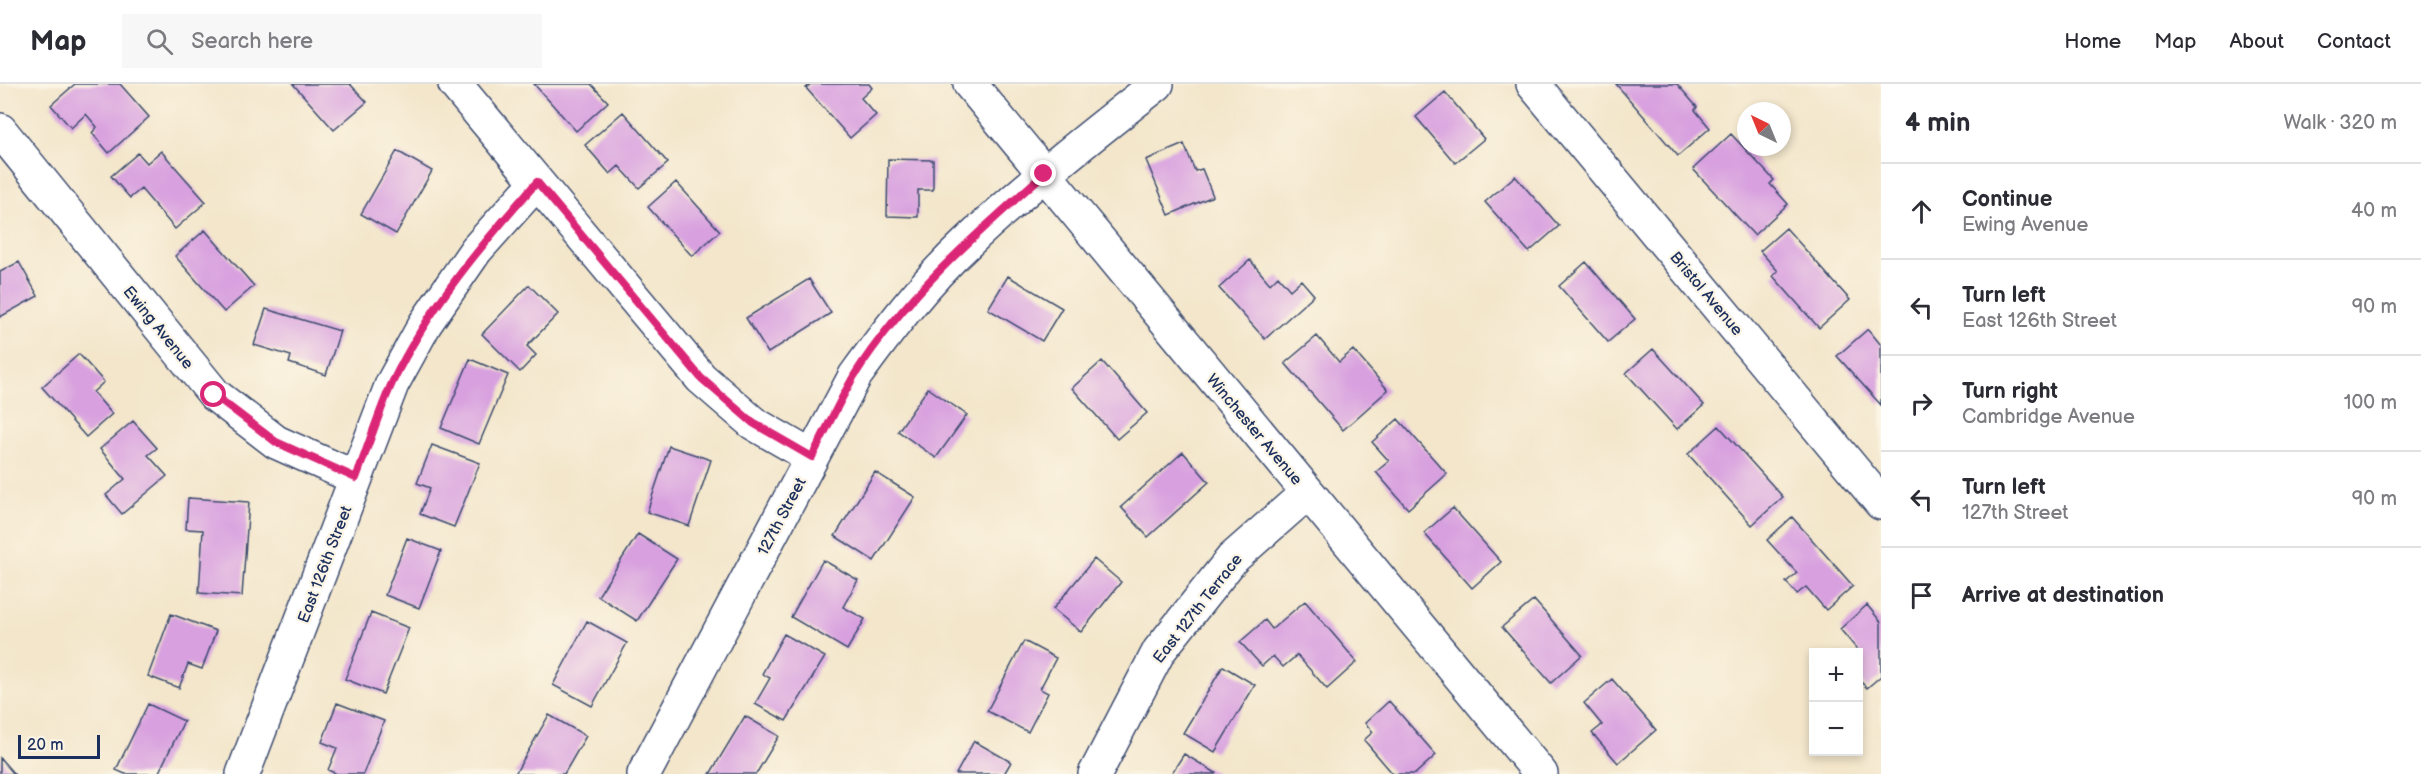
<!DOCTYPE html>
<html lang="en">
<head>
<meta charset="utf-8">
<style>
  body { margin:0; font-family:"Balsamiq Sans",sans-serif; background:#f7f7f7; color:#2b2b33 }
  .controls { position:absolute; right:18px; bottom:18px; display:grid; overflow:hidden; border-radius:0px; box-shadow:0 3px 9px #0003 }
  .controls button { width:54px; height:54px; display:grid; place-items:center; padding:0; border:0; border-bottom:2px solid #e1e1e2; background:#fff; color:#2b2b33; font:30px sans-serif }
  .compass { position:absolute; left:1737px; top:18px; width:54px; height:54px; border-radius:50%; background:#fff; box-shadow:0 3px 9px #0003; rotate:317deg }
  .scale { position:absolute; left:18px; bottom:15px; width:82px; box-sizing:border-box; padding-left:6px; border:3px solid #1b2f5e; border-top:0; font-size:16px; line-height:21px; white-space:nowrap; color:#1b2f5e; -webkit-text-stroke:4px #fcf5e5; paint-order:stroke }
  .stop { position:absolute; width:18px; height:18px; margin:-14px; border:4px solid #db2777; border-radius:50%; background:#fff }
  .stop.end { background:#db2777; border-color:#fff; box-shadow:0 2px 6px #0008 }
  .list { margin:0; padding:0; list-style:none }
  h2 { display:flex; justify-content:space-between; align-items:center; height:78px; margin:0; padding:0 24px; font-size:26px }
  h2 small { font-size:20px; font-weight:400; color:#7c7c81 }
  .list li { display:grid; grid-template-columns:39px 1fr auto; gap:18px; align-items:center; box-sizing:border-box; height:96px; padding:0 24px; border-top:2px solid #e1e1e2 }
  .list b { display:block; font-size:22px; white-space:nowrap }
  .list p { margin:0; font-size:20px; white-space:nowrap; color:#7c7c81 }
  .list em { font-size:20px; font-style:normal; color:#7c7c81 }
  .icon { flex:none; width:33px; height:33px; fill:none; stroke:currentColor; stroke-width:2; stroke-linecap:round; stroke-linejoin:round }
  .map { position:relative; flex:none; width:1881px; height:690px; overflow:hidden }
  header { display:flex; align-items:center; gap:36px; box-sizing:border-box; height:84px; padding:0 30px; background:#fff; border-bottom:2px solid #e1e1e2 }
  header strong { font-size:28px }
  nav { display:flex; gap:33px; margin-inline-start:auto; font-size:21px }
  .search { width:420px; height:54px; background:#f7f7f7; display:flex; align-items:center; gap:15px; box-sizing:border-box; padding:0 21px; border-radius:0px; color:#7c7c81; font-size:22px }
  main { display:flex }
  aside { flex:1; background:#fff }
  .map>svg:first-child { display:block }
  .building { fill:#d8a0df }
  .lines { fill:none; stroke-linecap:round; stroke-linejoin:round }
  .minor-casing { stroke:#3b4a6e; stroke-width:36 }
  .minor { stroke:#fff; stroke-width:33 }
  .route { stroke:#db2777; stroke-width:8 }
  .labels { text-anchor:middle; stroke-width:4.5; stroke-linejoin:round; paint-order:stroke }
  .street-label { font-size:16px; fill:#1b2f5e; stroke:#fcf5e5 }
</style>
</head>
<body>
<header>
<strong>Map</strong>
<div class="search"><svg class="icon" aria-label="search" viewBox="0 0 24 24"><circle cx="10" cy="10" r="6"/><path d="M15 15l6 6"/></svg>Search here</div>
<nav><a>Home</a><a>Map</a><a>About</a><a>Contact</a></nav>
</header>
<main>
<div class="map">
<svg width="1881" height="690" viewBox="0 0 1881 690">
  <rect width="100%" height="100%" fill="#fcf5e5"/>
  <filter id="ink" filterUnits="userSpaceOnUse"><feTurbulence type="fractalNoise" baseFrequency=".0167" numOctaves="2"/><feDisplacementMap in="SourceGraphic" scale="12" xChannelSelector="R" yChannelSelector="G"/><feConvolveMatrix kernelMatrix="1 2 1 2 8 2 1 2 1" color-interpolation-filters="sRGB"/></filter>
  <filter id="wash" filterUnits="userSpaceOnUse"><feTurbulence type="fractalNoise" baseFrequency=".008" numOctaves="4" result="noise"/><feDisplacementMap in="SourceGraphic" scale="24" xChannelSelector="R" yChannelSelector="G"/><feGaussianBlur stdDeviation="1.35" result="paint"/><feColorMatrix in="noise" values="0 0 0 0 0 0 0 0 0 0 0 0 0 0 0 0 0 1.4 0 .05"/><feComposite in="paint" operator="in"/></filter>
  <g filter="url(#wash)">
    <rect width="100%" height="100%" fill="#f3e6cb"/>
    <g id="blocks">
      <path class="building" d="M75,0H120L149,33L109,69L92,49L97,43L86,30L71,44L51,21Z
        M293,0H350L367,18L334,46Z
        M534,0H591L608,18L576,47Z
        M811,0H869L872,4L861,14L876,31L850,54L806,4Z
        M1616,0H1677L1697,23L1695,26L1710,44L1678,72Z
        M1445,8L1484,55L1455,79L1416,33Z
        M623,28L668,79L639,104L619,82L610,90L585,61Z
        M1731,50L1774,96L1770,100L1788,120L1754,151L1693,85Z
        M1184,60L1195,87L1202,85L1213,112L1169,131L1146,76Z
        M161,67L206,118L175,145L141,105L130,114L111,92L138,69L147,79Z
        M397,67L432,87L396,150L361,130Z
        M888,75L933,76V106H918V133L887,132Z
        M1515,92L1559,142L1529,168L1485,118Z
        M676,98L720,147L692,172L648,123Z
        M1786,144L1850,216L1819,244L1773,192L1778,187L1760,167Z
        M205,146L254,202L224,228L175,172Z
        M1250,176L1270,200L1278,192L1290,206L1301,196L1314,211L1265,255L1219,204Z
        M19,178L38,212L0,233V188Z
        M1586,178L1635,235L1608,258L1559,202Z
        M1008,192L1062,224L1042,257L988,225Z
        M809,195L831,229L768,269L746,234Z
        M529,201L558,230L527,262L536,271L520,288L482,250Z
        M266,225L340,247L326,291L289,279L291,272L254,261Z
        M1868,245L1881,261V321L1837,272Z
        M1317,252L1339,278L1353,266L1388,306L1343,346L1285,279Z
        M1653,265L1704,321L1677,345L1626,289Z
        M79,270L104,298L93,308L112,330L86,353L42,303Z
        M470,275L508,291L479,360L441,344Z
        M1102,277L1147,329L1117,355L1072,304Z
        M928,304L967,331L936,374L898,347Z
        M1398,335L1447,390L1408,425L1376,388L1389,377L1372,358Z
        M133,337L157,364L148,371L167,392L122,430L106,411L125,395L100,365Z
        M1719,342L1783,413L1752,441L1688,370Z
        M432,361L480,379L454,443L420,430L430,404L417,399Z
        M669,362L711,376L689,442L647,428Z
        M1183,368L1209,398L1148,453L1121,423Z
        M875,388L915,413L874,477L835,452Z
        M188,414L249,418L242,512L199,509L203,446L186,445Z
        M1453,424L1501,478L1472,504L1424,449Z
        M1792,433L1853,502L1826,526L1806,503L1797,510L1786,498L1797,489L1767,456Z
        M638,450L677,475L637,537L598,512Z
        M407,454L441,467L419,524L385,511Z
        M1094,475L1121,498L1081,548L1053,525Z
        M823,476L858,496L843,523L865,535L847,566L791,533Z
        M1534,516L1582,571L1551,599L1502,543Z
        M1305,517L1357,578L1327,605L1297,571L1283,583L1273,572L1262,582L1240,558L1265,536L1272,545Z
        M1867,521L1881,538V592L1867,604L1858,595L1861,570L1840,545Z
        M371,529L409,544L383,610L345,595Z
        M171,530L216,547L202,585L188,580L179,604L148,592Z
        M587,537L627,559L592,622L553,601Z
        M784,550L825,573L786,637L755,620L770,594L762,590Z
        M1024,557L1056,574L1040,605L1048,609L1028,648L987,627Z
        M1223,582L1255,601L1215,668L1183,649Z
        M1612,595L1656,646L1618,679L1592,649L1602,641L1584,619Z
        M1389,617L1436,671L1415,690H1393L1364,656L1373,648L1365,639Z
        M337,619L384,637L363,690H337L328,686L337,664L322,658Z
        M148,620L184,637L158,690H125L116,686Z
        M549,631L586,652L564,690H515Z
        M745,632L779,652L756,690H710Z
        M974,657L1011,678L1004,690H956Z
        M1184,670L1216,689L1215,690H1171Z
        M0,674L14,690H0Z"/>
    </g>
  </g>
  <g filter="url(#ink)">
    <use href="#blocks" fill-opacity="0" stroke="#3b4a6e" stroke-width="1.5"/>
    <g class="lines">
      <defs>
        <path id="minor" d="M455,0L701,294L753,339L812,373
          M970,0L1541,690
          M1533,0L1881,419
          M0,46L215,311L276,358L356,394
          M243,690L392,300L425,240L476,166L537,98
          M644,690L855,292C889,245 925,198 967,159C1027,102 1092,51 1157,0
          M1095,690L1159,567L1232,475L1307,409"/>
      </defs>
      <use href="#minor" class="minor-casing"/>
      <use href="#minor" class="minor"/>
    </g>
  </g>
  <g class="lines" filter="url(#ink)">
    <path class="route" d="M214,311L276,358L356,394C368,363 378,330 392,299C428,224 482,160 537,98L701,294L753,339L812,373C826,346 839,318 854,292C903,214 976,150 1044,90"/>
  </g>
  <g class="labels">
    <g class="street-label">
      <text transform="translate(1707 209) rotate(50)" y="6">Bristol Avenue</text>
      <text transform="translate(159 243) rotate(51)" y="6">Ewing Avenue</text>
      <text transform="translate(1255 345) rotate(50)" y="6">Winchester Avenue</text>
      <text transform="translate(781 432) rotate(-62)" y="6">127th Street</text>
      <text transform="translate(324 480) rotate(-69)" y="6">East 126th Street</text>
      <text transform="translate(1197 524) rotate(-52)" y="6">East 127th Terrace</text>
    </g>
  </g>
</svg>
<div class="controls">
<button>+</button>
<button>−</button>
</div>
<svg class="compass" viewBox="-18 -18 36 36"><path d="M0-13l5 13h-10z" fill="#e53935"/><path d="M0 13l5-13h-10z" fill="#7c7c81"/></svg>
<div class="scale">20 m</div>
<div class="stop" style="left:214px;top:311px"></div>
<div class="stop end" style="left:1044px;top:90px"></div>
</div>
<aside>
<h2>4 min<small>Walk · 320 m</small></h2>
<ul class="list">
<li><svg class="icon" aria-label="ahead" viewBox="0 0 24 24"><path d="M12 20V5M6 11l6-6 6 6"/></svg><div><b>Continue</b><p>Ewing Avenue</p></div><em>40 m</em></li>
<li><svg class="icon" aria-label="left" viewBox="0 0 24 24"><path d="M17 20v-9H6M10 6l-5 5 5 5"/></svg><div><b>Turn left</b><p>East 126th Street</p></div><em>90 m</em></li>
<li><svg class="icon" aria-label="right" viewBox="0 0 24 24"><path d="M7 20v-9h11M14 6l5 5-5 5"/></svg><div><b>Turn right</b><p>Cambridge Avenue</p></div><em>100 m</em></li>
<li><svg class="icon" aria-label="left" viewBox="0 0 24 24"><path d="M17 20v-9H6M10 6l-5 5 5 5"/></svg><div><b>Turn left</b><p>127th Street</p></div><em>90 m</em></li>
<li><svg class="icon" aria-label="arrive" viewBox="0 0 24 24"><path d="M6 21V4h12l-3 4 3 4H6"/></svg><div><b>Arrive at destination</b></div></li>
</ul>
</aside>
</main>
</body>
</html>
